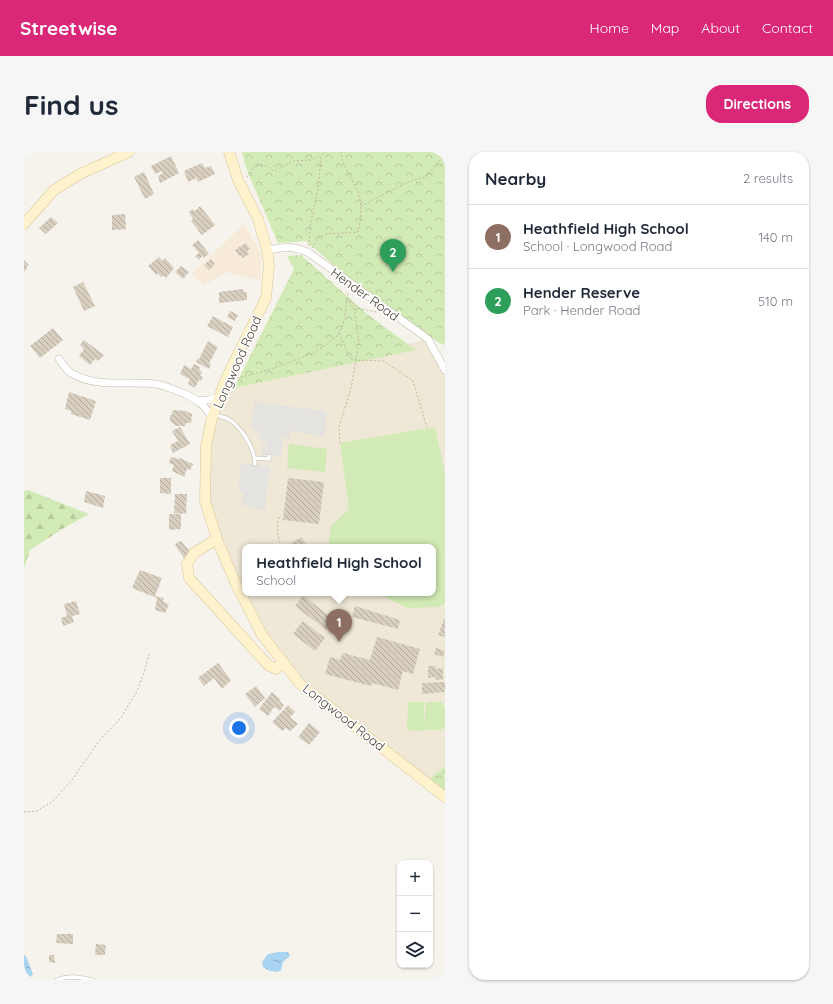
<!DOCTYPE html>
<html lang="en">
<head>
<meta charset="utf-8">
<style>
  body { margin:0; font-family:Quicksand,sans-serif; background:#f6f6f7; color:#1f2937 }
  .controls { position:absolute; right:12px; bottom:12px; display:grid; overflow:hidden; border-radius:8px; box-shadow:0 1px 3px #0004 }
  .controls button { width:36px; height:36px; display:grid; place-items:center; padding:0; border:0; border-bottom:1px solid #e0e1e3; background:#fff; color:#1f2937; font:20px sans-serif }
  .you { position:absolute; left:215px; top:576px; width:14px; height:14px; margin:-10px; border:3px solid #fff; border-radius:50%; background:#1a73e8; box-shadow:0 0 0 6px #1a73e833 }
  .badge { display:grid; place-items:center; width:26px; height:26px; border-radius:50%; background:#db2777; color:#fff; font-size:13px; font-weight:700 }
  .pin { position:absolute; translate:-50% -33px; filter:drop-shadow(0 1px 2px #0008) }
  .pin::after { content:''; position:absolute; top:21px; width:14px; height:12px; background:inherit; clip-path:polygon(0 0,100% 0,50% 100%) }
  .popup { position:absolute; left:218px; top:392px; width:194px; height:52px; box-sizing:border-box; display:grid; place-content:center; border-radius:8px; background:#fff; filter:drop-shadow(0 1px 3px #0005); font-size:13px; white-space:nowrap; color:#747a83 }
  .popup b { font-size:15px; color:#1f2937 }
  .popup::after { content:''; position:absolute; left:50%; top:100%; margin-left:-8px; border:8px solid transparent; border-top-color:#fff }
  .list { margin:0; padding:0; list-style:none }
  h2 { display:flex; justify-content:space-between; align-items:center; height:52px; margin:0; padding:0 16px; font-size:17px }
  h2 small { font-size:13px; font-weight:400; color:#747a83 }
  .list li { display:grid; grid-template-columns:26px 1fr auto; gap:12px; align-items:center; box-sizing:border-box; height:64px; padding:0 16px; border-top:1px solid #e0e1e3 }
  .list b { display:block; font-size:15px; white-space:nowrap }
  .list p { margin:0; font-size:13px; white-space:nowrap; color:#747a83 }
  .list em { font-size:13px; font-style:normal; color:#747a83 }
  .icon { flex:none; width:22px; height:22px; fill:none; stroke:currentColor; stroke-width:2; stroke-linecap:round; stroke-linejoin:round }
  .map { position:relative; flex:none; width:421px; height:828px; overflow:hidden; border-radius:16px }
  header { display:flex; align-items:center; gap:24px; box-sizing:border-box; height:56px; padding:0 20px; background:#db2777; color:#fff }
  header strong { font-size:19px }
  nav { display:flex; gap:22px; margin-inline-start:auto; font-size:14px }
  .intro { display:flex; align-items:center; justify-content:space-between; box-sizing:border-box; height:96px; padding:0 24px }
  h1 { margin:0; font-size:28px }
  .button { padding:10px 18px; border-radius:16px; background:#db2777; color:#fff; font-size:14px; font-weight:700 }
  main { display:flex; gap:24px; padding:0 24px }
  aside { flex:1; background:#fff; border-radius:16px; box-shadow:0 1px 3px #0004 }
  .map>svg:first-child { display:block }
  .commercial { fill:#f7ead8 }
  .education { fill:#efe8d6; fill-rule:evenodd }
  .forest { fill:url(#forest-firs) }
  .park { fill:url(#park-crowns) }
  .pitch { fill:#d2eab5 }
  .parking { fill:#e5e3e0 }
  .water { fill:url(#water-ripples) }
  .building { fill:url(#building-back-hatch) }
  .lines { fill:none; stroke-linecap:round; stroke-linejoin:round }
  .lane-casing { stroke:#c2bbae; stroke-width:4.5 }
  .street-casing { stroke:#c2bbae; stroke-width:8 }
  .secondary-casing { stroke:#d6c79b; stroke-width:11 }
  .path { stroke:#c4b79f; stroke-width:1; stroke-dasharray:2 2; stroke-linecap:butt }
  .lane { stroke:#fff; stroke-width:3.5 }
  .street { stroke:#fff; stroke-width:7 }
  .secondary { stroke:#fff3cd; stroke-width:10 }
  .labels { text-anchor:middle; stroke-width:3.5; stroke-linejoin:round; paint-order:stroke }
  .street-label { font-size:13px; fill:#4b4439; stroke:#fff }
</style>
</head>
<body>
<header>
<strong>Streetwise</strong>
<nav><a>Home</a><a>Map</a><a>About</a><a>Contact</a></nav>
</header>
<div class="intro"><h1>Find us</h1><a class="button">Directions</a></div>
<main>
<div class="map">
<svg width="421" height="828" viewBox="0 0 421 828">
  <defs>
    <pattern id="forest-firs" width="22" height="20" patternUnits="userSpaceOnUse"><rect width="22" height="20" fill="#d2eab5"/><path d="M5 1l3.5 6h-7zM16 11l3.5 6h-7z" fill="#b6ca9c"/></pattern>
    <pattern id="park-crowns" width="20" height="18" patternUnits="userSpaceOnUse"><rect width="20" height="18" fill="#d2eab5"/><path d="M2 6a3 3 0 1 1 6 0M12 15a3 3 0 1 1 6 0" fill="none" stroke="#b6ca9c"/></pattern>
    <pattern id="water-ripples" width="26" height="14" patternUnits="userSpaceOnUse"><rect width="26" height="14" fill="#a9d4f2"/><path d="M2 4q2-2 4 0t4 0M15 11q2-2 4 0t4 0" fill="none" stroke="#8caec5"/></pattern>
    <pattern id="building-back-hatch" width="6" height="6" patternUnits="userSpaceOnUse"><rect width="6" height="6" fill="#d8cfc1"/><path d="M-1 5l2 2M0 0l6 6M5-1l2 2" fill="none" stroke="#b1aa9e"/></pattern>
  </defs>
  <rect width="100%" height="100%" fill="#f6f3ec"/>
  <path class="commercial" d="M220,72L237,102V129L203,120L180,133L167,123Z"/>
  <path class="education" d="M404,187L421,218V614L402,630L293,546L238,483L181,349L182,294L198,237ZM221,395H409V441H221Z"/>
  <path class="forest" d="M4,338L65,362L40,376L6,398L0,416V339Z"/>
  <path class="park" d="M218,0H421V197L420,191L417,192L351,150L282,89L254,91L222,16Z
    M277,103L342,161L392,198L210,236L270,117L263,104Z
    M421,614V645L402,630Z"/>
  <path class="pitch" d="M411,275L421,321V451L415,455L384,456L352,441H409V395H304L307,374L325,357L316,291Z
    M265,292L303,297L301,320L263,316Z
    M384,550H400V579L383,578Z
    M402,550H418L419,554H421V551V579L420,576H418V578H401L400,575Z"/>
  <path class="parking" d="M230,250L303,259L300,285L267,279L266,286L259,285L257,305L237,302L238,293L242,294V290L236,289V283L233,281V278L227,277Z
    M217,311L246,314L241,358L225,356L219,352V342L214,339Z"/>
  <path class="water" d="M254,800H264L266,804L259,810L257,818L254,820L246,819L239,815L238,810L244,802Z
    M0,803L2,804L9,822L4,828H0Z"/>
  <path class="building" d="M147,4L155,21L136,31L134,24L139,21L138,19L131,22L127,14Z
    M178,11L181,16L187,14L191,22L174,30L172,26L164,30L160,19Z
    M120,20L130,42L121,47L110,25Z
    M176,54L191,73L178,83L167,69L169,67L165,60L169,57L171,59Z
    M101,62L102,77L88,78V63Z
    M27,65L34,71L22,82L15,76Z
    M174,88L185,102L180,106L178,104L175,108L171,104L175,101L168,93Z
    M222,91L226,97L223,99L225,102L219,106L217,103L215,104L211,98Z
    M135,105L138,109L141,106L150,116L142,126L140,124L137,125L134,121L132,123L124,114Z
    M187,107L191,112L185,118L180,113Z
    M0,108L5,113L2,115L3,116L0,120Z
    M157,114L165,120L159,127L151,120Z
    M59,130L71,154L60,159L49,135Z
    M219,137L220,140H223V148L195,151V140Z
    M206,159L214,163L211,169L203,165Z
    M189,164L209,175L204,185L183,174Z
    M29,176L39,188L16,206L6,194Z
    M60,188L80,203L74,209L71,207L66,213L55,204L60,197L56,193Z
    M184,189L194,195L185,211L187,212L185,217L172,210L174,206L175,207Z
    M170,212L176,215L175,218L178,220L176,224L179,225L177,229L175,228L171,236L164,232L166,227L156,222L160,213L167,217Z
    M45,240L72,249L66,268L47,262V259L41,257Z
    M149,258L162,259L163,260L168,262L167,271H162L161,274H152L146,269V263H148Z
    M156,275L166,292L149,301L146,293L154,289L148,279Z
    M147,305L155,307L156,306L169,312L166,318L163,317L160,325L148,319L150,313L145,311Z
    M136,326H147V342L136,341Z
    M264,326L300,330L295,372L259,368Z
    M62,339L81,344L79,356L60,350Z
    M151,342H163L162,362L150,361Z
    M145,362H157V377L145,378Z
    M277,385L284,395H261Z
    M157,389L168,402L160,406L151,393L152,391Z
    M116,418L138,426L131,444L140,446L139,450L145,452L141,461L131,458L133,446L108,436Z
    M279,443L310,468L302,478L271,454Z
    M52,449L56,462L48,464L50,470L39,474L37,466L43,464L40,452Z
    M331,454L376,468L374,477L328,465Z
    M420,467L421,468V485L414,483Z
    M279,469L301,486L291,499L269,482Z
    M353,485L396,497L389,522L379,519L374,538L348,531L347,534L301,522L306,505L316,508L319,501L346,508Z
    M412,496L421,499L419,505L410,502Z
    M194,511L207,528L198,537L190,526L180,534L174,526Z
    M404,514H411L412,517L419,516V527L412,528V525L404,526Z
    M421,530V540L398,542V531Z
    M232,534L241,546L231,555L221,542Z
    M248,540L257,548L255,549L260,553L256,559L250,555L244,564L235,557Z
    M264,553L271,560L266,565L274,572L266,579L262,576L258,579L248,570Z
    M285,571L296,580L285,593L274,585Z
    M33,782H49V792L32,791Z
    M72,792L82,793L81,803H71Z
    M25,803H30L31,811L25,810Z"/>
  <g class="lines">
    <defs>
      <path id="lane" d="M190,262C194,264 199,265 202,266C217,273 231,297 231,312
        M231,306L245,307V304
        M33,828C44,823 56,825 68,828"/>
      <path id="street" d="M243,98C260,95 269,93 285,101L404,187L421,218
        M35,207C39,212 42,218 47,221C74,237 103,228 132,232C142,234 151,238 161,242C175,249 180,252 188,266
        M174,249L184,248L195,245"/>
      <path id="secondary" d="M205,0L214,28L234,67L243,98L245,113L242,146L208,214L198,237L188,266L182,294L181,349L194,390L211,430L238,483L276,532L421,645
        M0,72L30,38L56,22L105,0
        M193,387L170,401L163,412L165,426L244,513L252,517L259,509"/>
    </defs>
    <use href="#lane" class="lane-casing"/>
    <use href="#street" class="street-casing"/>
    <use href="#secondary" class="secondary-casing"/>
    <path class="path" d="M223,25L232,13L243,14L250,19L270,9L286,8L296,4
      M337,54L386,29L402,25L415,9L421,5
      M285,94L286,75L295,31L297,4L301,0
      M288,96L294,86L302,82L334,80C337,67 338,55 335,43C330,28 318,16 317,0
      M325,149L337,157L353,160
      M315,181L326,206L333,208L360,209L389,229L403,276
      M213,226C237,221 302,202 315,181C322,169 322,152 324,139
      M316,291L315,275L327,236L335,191L330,156L323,148
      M255,365C252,377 253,384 258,395
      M416,623L421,619
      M0,660L13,659L29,649L48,628L75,589L96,567L112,541L120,521L125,502"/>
    <use href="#lane" class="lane"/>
    <use href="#street" class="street"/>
    <use href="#secondary" class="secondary"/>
  </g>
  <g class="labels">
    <g class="street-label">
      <text transform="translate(341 142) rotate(36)" y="5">Hender Road</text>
      <text transform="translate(213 210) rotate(-66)" y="5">Longwood Road</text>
      <text transform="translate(320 565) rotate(38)" y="5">Longwood Road</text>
    </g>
  </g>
</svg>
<div class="controls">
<button>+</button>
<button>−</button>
<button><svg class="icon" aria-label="layers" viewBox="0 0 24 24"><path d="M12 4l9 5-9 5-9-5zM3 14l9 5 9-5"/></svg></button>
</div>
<div class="you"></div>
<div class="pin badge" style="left:315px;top:490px;background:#8d6e63">1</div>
<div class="popup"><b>Heathfield High School</b>School</div>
<div class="pin badge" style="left:369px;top:120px;background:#2e9e5b">2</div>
</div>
<aside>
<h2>Nearby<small>2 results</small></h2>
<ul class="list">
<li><span class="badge" style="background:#8d6e63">1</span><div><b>Heathfield High School</b><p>School · Longwood Road</p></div><em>140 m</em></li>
<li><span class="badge" style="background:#2e9e5b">2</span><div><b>Hender Reserve</b><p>Park · Hender Road</p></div><em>510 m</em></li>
</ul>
</aside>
</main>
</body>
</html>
